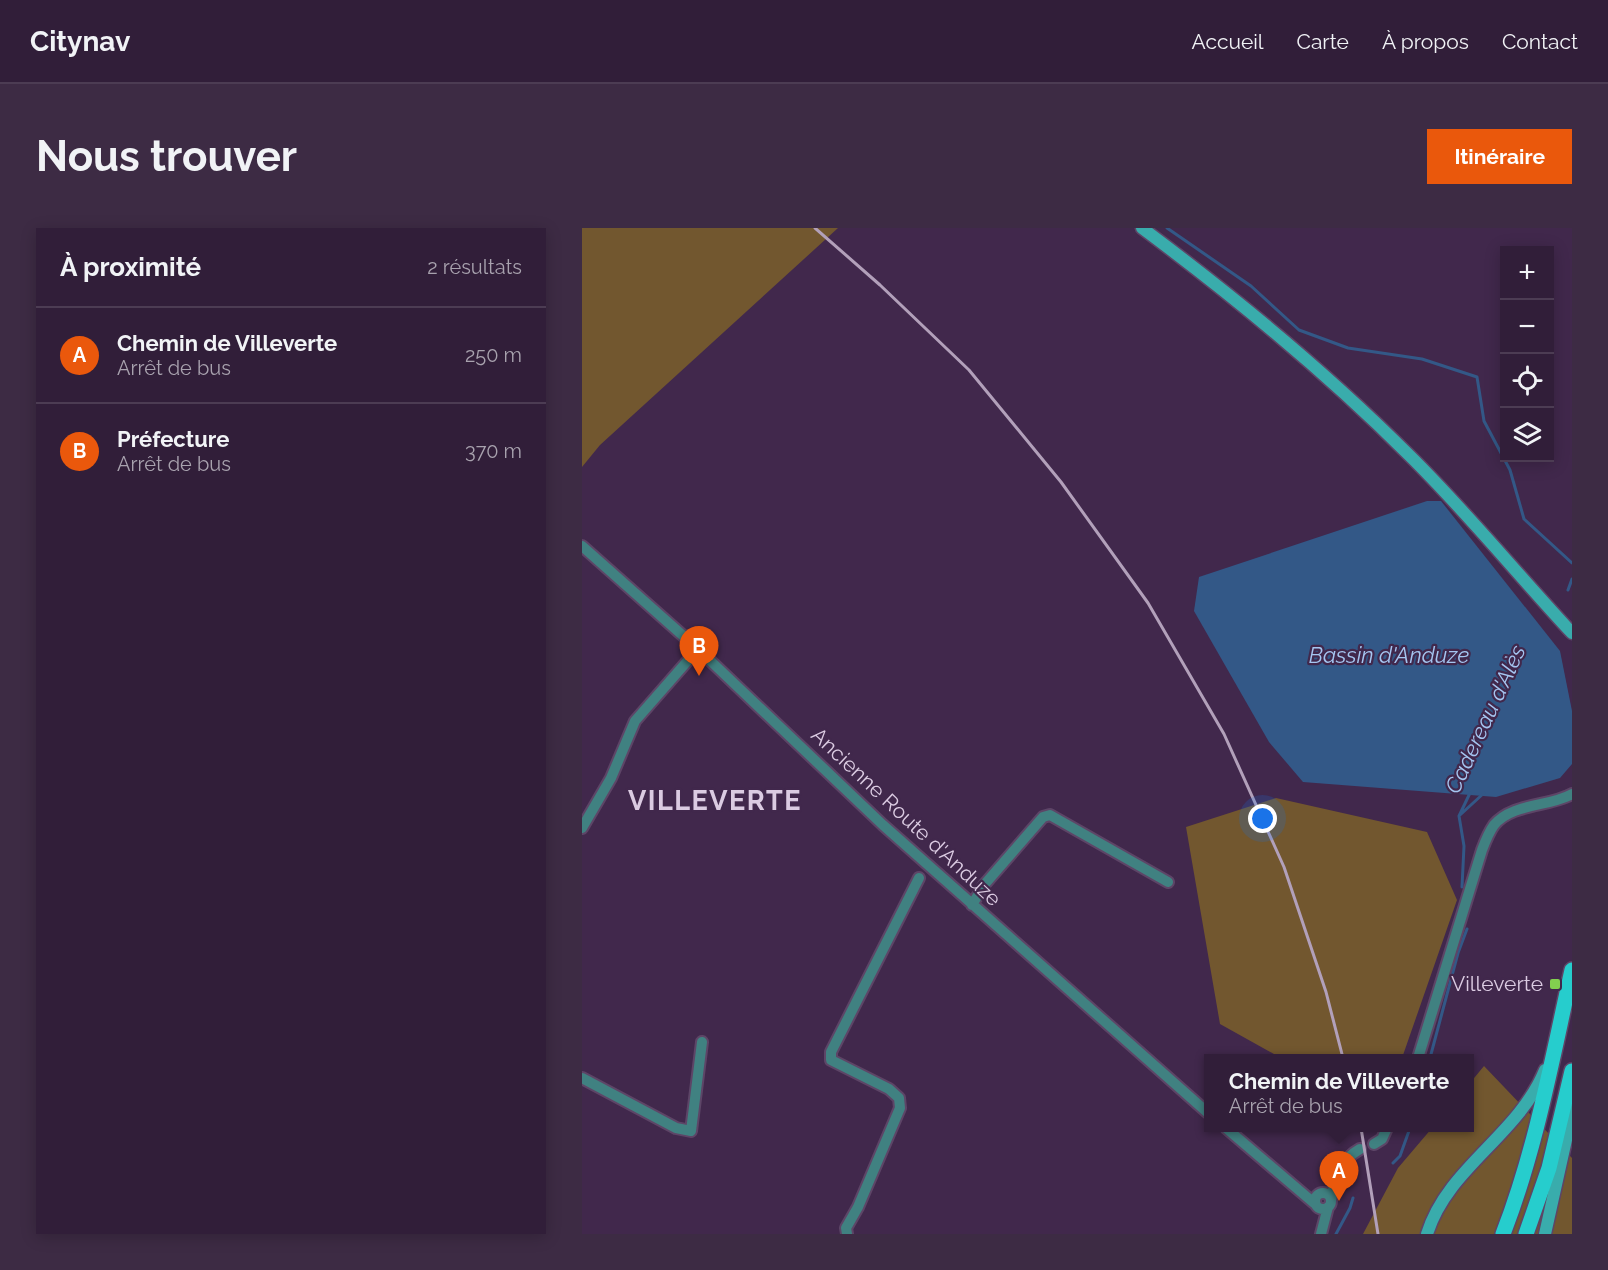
<!DOCTYPE html>
<html lang="fr">
<head>
<meta charset="utf-8">
<style>
  body { margin:0; font-family:Raleway,sans-serif; background:#3d2b44; color:#f1f3f6 }
  .controls { position:absolute; right:18px; top:18px; display:grid; overflow:hidden; border-radius:0px; box-shadow:0 3px 15px #0003 }
  .controls button { width:54px; height:54px; display:grid; place-items:center; padding:0; border:0; border-bottom:2px solid #4c3c53; background:#311e39; color:#f1f3f6; font:30px sans-serif }
  .you { position:absolute; left:681px; top:591px; width:21px; height:21px; margin:-15px; border:4px solid #fff; border-radius:50%; background:#1a73e8; box-shadow:0 0 0 9px #1a73e833 }
  .badge { display:grid; place-items:center; width:39px; height:39px; border-radius:50%; background:#ea580c; color:#fff; font-size:20px; font-weight:700 }
  .pin { position:absolute; translate:-50% -50px; filter:drop-shadow(0 2px 3px #0008) }
  .pin::after { content:''; position:absolute; top:32px; width:21px; height:18px; background:inherit; clip-path:polygon(0 0,100% 0,50% 100%) }
  .popup { position:absolute; left:622px; top:826px; width:270px; height:78px; box-sizing:border-box; display:grid; place-content:center; border-radius:0px; background:#311e39; filter:drop-shadow(0 2px 4px #0005); font-size:20px; white-space:nowrap; color:#a8a2ae }
  .popup b { font-size:22px; color:#f1f3f6 }
  .popup::after { content:''; position:absolute; left:50%; top:100%; margin-left:-12px; border:12px solid transparent; border-top-color:#311e39 }
  .list { margin:0; padding:0; list-style:none }
  h2 { display:flex; justify-content:space-between; align-items:center; height:78px; margin:0; padding:0 24px; font-size:26px }
  h2 small { font-size:20px; font-weight:400; color:#a8a2ae }
  .list li { display:grid; grid-template-columns:39px 1fr auto; gap:18px; align-items:center; box-sizing:border-box; height:96px; padding:0 24px; border-top:2px solid #4c3c53 }
  .list b { display:block; font-size:22px; white-space:nowrap }
  .list p { margin:0; font-size:20px; white-space:nowrap; color:#a8a2ae }
  .list em { font-size:20px; font-style:normal; color:#a8a2ae }
  .icon { flex:none; width:33px; height:33px; fill:none; stroke:currentColor; stroke-width:2; stroke-linecap:round; stroke-linejoin:round }
  .map { position:relative; flex:none; width:990px; height:1006px; overflow:hidden; border-radius:0px }
  header { display:flex; align-items:center; gap:36px; box-sizing:border-box; height:84px; padding:0 30px; background:#311e39; border-bottom:2px solid #4c3c53 }
  header strong { font-size:28px }
  nav { display:flex; gap:33px; margin-inline-start:auto; font-size:21px }
  .intro { display:flex; align-items:center; justify-content:space-between; box-sizing:border-box; height:144px; padding:0 36px }
  h1 { margin:0; font-size:42px }
  .button { padding:15px 27px; border-radius:0px; background:#ea580c; color:#fff; font-size:21px; font-weight:700 }
  main { display:flex; gap:36px; padding:0 36px }
  aside { flex:1; background:#311e39; border-radius:0px; box-shadow:0 3px 15px #0003 }
  .map>svg:first-child { display:block }
  .green { fill:#72572f }
  .water { fill:#335887 }
  .lines { fill:none; stroke-linecap:round; stroke-linejoin:round }
  .stream { stroke:#335887; stroke-width:3 }
  .minor-casing { stroke:#5d4567; stroke-width:14 }
  .secondary-casing { stroke:#5d4567; stroke-width:15 }
  .primary-casing { stroke:#5d4567; stroke-width:18 }
  .minor { stroke:#408181; stroke-width:10 }
  .secondary { stroke:#39acac; stroke-width:12 }
  .primary { stroke:#26cdcd; stroke-width:15 }
  .rail { stroke:#b2a0ba; stroke-width:3 }
  .poi-dot { fill:#82d04f; stroke:#41284c; stroke-width:2 }
  .labels { text-anchor:middle; stroke-width:4.5; stroke-linejoin:round; paint-order:stroke }
  .street-label { font-size:21px; fill:#dbcbe2; stroke:#41284c }
  .poi-label { font-size:21px; fill:#dbcbe2; stroke:#41284c; text-anchor:end }
  .water-label { font-size:22px; font-style:italic; fill:#a5c6f1; stroke:#41284c }
  .district-label { font-size:27px; font-weight:bold; letter-spacing:1.5px; fill:#dbcbe2; stroke:#41284c }
</style>
</head>
<body>
<header>
<strong>Citynav</strong>
<nav><a>Accueil</a><a>Carte</a><a>À propos</a><a>Contact</a></nav>
</header>
<div class="intro"><h1>Nous trouver</h1><a class="button">Itinéraire</a></div>
<main>
<aside>
<h2>À proximité<small>2 résultats</small></h2>
<ul class="list">
<li><span class="badge">A</span><div><b>Chemin de Villeverte</b><p>Arrêt de bus</p></div><em>250 m</em></li>
<li><span class="badge">B</span><div><b>Préfecture</b><p>Arrêt de bus</p></div><em>370 m</em></li>
</ul>
</aside>
<div class="map">
<svg width="990" height="1006" viewBox="0 0 990 1006">
  <rect width="100%" height="100%" fill="#41284c"/>
  <path class="green" d="M0,0H256L18,217L0,239Z
    M694,570L845,604L875,672L820,830H699L638,796L604,599Z
    M902,838L990,930V1006H781L816,940L850,900H888V855Z"/>
  <path class="water" d="M845,273H859L978,423L990,483V536L978,550L914,569L721,554L687,514L612,383L617,349Z"/>
  <g class="lines">
    <path class="stream" d="M585,0L669,58L717,102L766,120L840,131L895,149L902,193L928,242L942,291L990,335
      M986,362L990,351
      M878,587L902,565
      M880,659L882,618L877,588L888,565
      M848,830L876,725L885,701
      M811,935L818,928L828,900
      M754,1006L768,980L771,970"/>
    <defs>
      <path id="minor" d="M0,318L116,421L301,597L626,885
        M0,600L29,550L53,493L116,421
        M390,677L402,657L461,589L468,587L586,654
        M836,830L900,622C903,614 907,604 912,597C930,575 967,579 990,566
        M0,850L94,900L109,903L120,814
        M644,900L732,975
        M792,916L800,911L805,900
        M733 973a8 8 0 1 1 16 0a8 8 0 1 1-16 0Z
        M749,972C753,950 758,932 778,921
        M265,1006L264,1000L276,979L318,880L317,870L307,861L249,832V824L337,650
        M739,1006L746,979"/>
      <path id="secondary" d="M560,0C654,70 744,144 827,227C884,283 935,346 990,405
        M845,1006C866,939 936,908 963,842
        M963,1006L984,912L990,873"/>
      <path id="primary" d="M921,1006C954,921 970,831 990,742
        M944,1006L967,940L990,843"/>
    </defs>
    <use href="#minor" class="minor-casing"/>
    <use href="#secondary" class="secondary-casing"/>
    <use href="#primary" class="primary-casing"/>
    <use href="#minor" class="minor"/>
    <use href="#secondary" class="secondary"/>
    <use href="#primary" class="primary"/>
    <path class="rail" d="M233,0L298,57L387,142L479,254L566,375L642,506L702,639L744,764L761,830
      M779,900L796,1006"/>
  </g>
  <rect class="poi-dot" x="967" y="750" width="12" height="12" rx="3"/>
  <g class="labels">
    <g class="street-label">
      <text transform="translate(324 589) rotate(43)" y="7">Ancienne Route d'Anduze</text>
    </g>
    <g class="poi-label">
      <text x="961" y="763">Villeverte</text>
    </g>
    <g class="water-label">
      <text x="807" y="435">Bassin d'Anduze</text>
      <text transform="translate(903 491) rotate(-65)" y="8">Cadereau d'Alès</text>
    </g>
    <g class="district-label">
      <text x="133" y="582">VILLEVERTE</text>
    </g>
  </g>
</svg>
<div class="controls">
<button>+</button>
<button>−</button>
<button><svg class="icon" aria-label="locate" viewBox="0 0 24 24"><circle cx="12" cy="12" r="6"/><path d="M12 2v4M12 18v4M2 12h4M18 12h4"/></svg></button>
<button><svg class="icon" aria-label="layers" viewBox="0 0 24 24"><path d="M12 4l9 5-9 5-9-5zM3 14l9 5 9-5"/></svg></button>
</div>
<div class="you"></div>
<div class="pin badge" style="left:757px;top:973px">A</div>
<div class="popup"><b>Chemin de Villeverte</b>Arrêt de bus</div>
<div class="pin badge" style="left:117px;top:448px">B</div>
</div>
</main>
</body>
</html>
